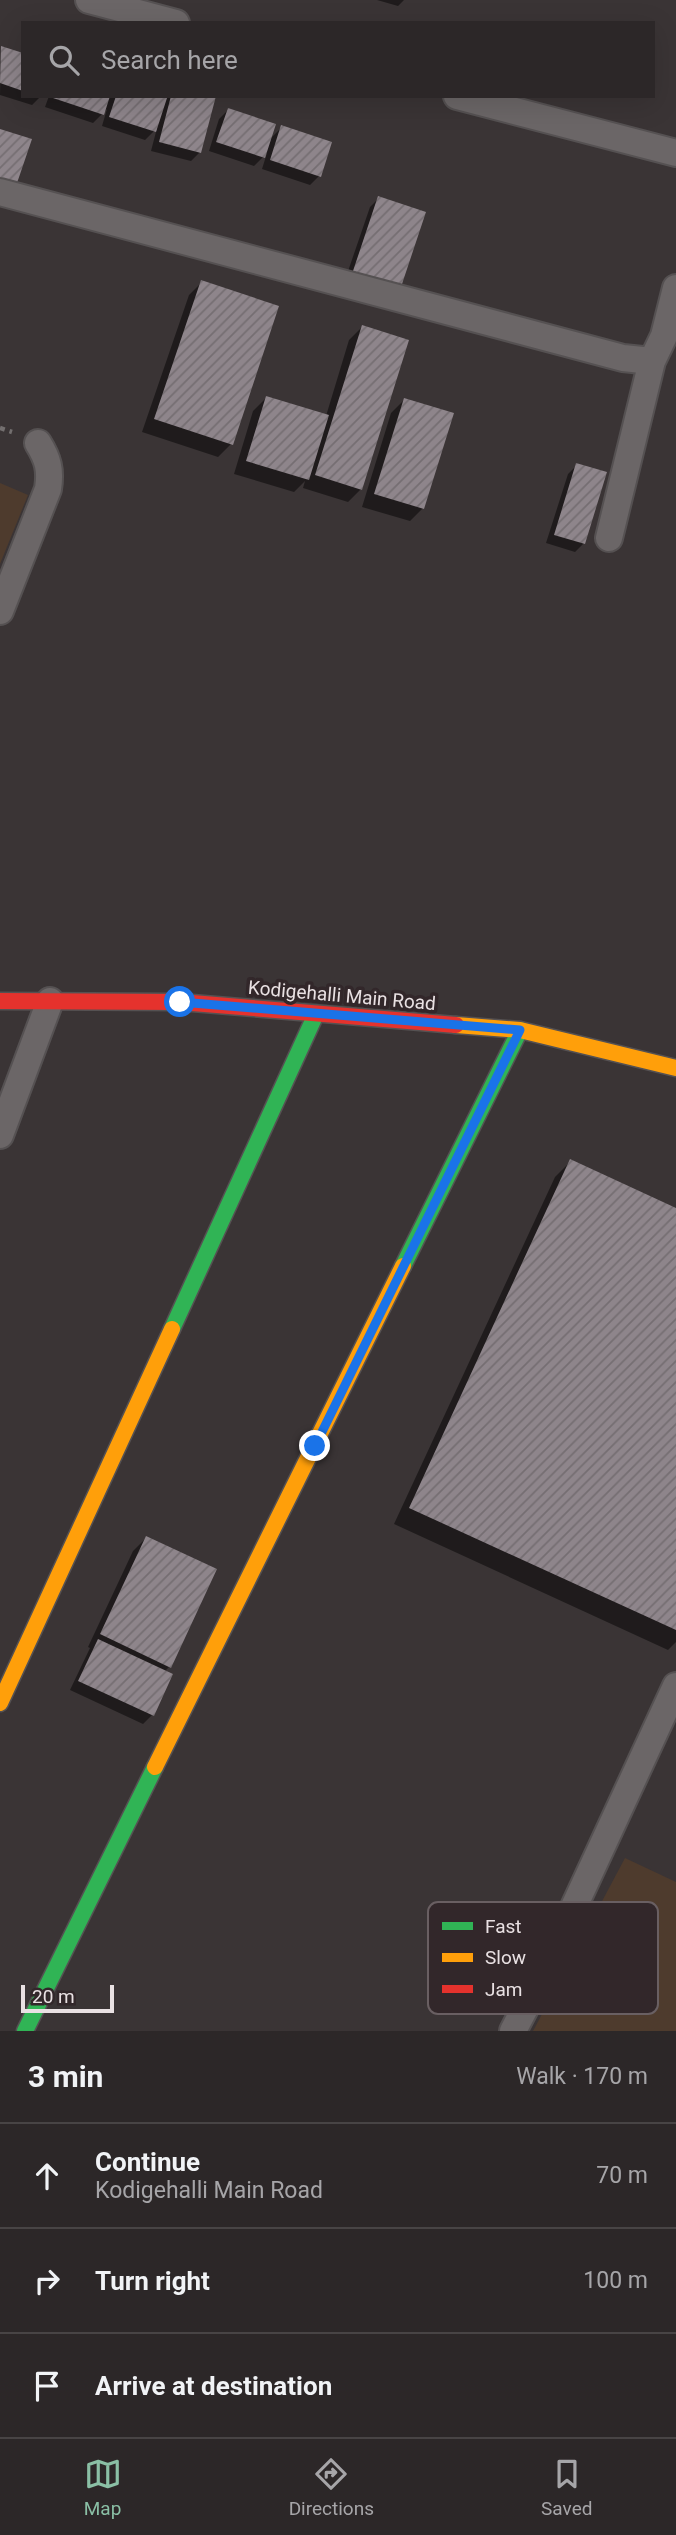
<!DOCTYPE html>
<html lang="en">
<head>
<meta charset="utf-8">
<style>
  body { margin:0; font-family:Roboto,sans-serif; background:#342f30; color:#f1f3f6 }
  .scale { position:absolute; left:21px; bottom:18px; width:93px; box-sizing:border-box; padding-left:7px; border:4px solid #e9e1e3; border-top:0; font-size:19px; line-height:24px; white-space:nowrap; color:#e9e1e3; -webkit-text-stroke:5px #32272a; paint-order:stroke }
  .stop { position:absolute; width:21px; height:21px; margin:-16px; border:5px solid #1a73e8; border-radius:50%; background:#fff }
  .stop.end { background:#1a73e8; border-color:#fff; box-shadow:0 2px 7px #0008 }
  .list { margin:0; padding:0; list-style:none }
  h2 { display:flex; justify-content:space-between; align-items:center; height:91px; margin:0; padding:0 28px; font-size:30px }
  h2 small { font-size:23px; font-weight:400; color:#a6a5a8 }
  .list li { display:grid; grid-template-columns:46px 1fr auto; gap:21px; align-items:center; box-sizing:border-box; height:105px; padding:0 28px; border-top:2px solid #484445 }
  .list b { display:block; font-size:26px; white-space:nowrap }
  .list p { margin:0; font-size:23px; white-space:nowrap; color:#a6a5a8 }
  .list em { font-size:23px; font-style:normal; color:#a6a5a8 }
  .icon { flex:none; width:38px; height:38px; fill:none; stroke:currentColor; stroke-width:2; stroke-linecap:round; stroke-linejoin:round }
  .map { position:relative; flex:none; width:676px; height:2031px; overflow:hidden }
  .search { position:absolute; background:#2c2728; box-shadow:0 7px 28px #0002; left:21px; right:21px; top:21px; height:77px; display:flex; align-items:center; gap:18px; box-sizing:border-box; padding:0 24px; border-radius:0px; color:#a6a5a8; font-size:26px }
  .sheet { height:406px; background:#2c2728 }
  nav { display:flex; justify-content:space-around; align-items:center; box-sizing:border-box; height:98px; border-top:2px solid #484445; background:#2c2728; font-size:19px; color:#a6a5a8 }
  nav a { display:grid; justify-items:center; gap:4px }
  nav .on { color:#8abfa5 }
  .map>svg:first-child { display:block }
  .green { fill:#4e3b2d }
  .shadow { fill:#0007 }
  .building { fill:url(#building-hatch) }
  .lines { fill:none; stroke-linecap:round; stroke-linejoin:round }
  .street-casing { stroke:#555152; stroke-width:30 }
  .fast-casing { stroke:#555152; stroke-width:19 }
  .slow-casing { stroke:#555152; stroke-width:19 }
  .jam-casing { stroke:#555152; stroke-width:19 }
  .path { stroke:#736f6f; stroke-width:4.5; stroke-dasharray:5 5; stroke-linecap:butt }
  .street { stroke:#6b6667; stroke-width:26 }
  .fast { stroke:#30b455; stroke-width:16 }
  .slow { stroke:#ff9f0a; stroke-width:16 }
  .jam { stroke:#e5322d; stroke-width:16 }
  .route { stroke:#1a73e8; stroke-width:9 }
  .labels { text-anchor:middle; stroke-width:7; stroke-linejoin:round; paint-order:stroke }
  .street-label { font-size:19px; fill:#e9e1e3; stroke:#32272a }
  .key { fill:#32272a; stroke:#695f62; stroke-width:2 }
  .key-label { font-size:19px; fill:#e9e1e3 }
</style>
</head>
<body>
<div class="map">
<svg width="676" height="2031" viewBox="0 0 676 2031">
  <defs>
    <pattern id="building-hatch" width="6" height="6" patternUnits="userSpaceOnUse" patternTransform="scale(1.75)"><rect width="6" height="6" fill="#8e858b"/><path d="M-1 1l2-2M0 6l6-6M5 7l2-2" fill="none" stroke="#756e72"/></pattern>
  </defs>
  <rect width="100%" height="100%" fill="#3a3435"/>
  <path class="green" d="M0,483L28,495L0,564Z
    M625,1858L676,1882V2031H533Z"/>
  <path class="shadow" d="M377,0H404L398,6Z
    M1,48L23,55V96H41L32,105L0,95Z
    M49,96H108L107,100L110,96H154L165,100L166,96H214L200,152L191,161L151,151L157,128L145,140L102,126L107,109L93,123L45,107Z
    M228,110L269,140L282,127L319,176L310,185L262,169L267,153L254,166L209,151L219,119Z
    M379,198L400,286L345,280L370,207Z
    M202,282L277,307L231,444L218,457L142,432L189,295Z
    M362,327L361,489L348,502L303,488L305,481L294,492L234,474L253,411L266,398L326,416L349,340Z
    M404,400L423,508L410,521L362,507L391,413Z
    M577,465L584,543L575,552L546,543L568,474Z
    M571,1161L676,1210V1642L668,1650L394,1524L555,1177Z
    M146,1538L169,1667L164,1672L171,1675L152,1715L143,1724L70,1690L90,1648L88,1647L133,1551Z"/>
  <path class="building" d="M1,46L23,53V91L0,83Z
    M54,96H110L104,115L53,98Z
    M116,96H160L167,98L156,132L109,117Z
    M171,96H216L201,153L159,142Z
    M228,108L276,124L265,158L216,142Z
    M281,125L332,142L321,177L270,160Z
    M0,129L32,139L16,186L0,181Z
    M378,196L426,212L401,287L353,271Z
    M201,280L279,306L233,445L154,419Z
    M362,325L409,340L362,490L315,475Z
    M266,396L329,415L309,480L246,461Z
    M404,398L454,413L424,509L374,494Z
    M576,463L607,472L585,544L554,535Z
    M570,1159L676,1208V1630L409,1508Z
    M146,1536L217,1569L171,1668L100,1634Z
    M98,1639L173,1674L154,1716L78,1681Z"/>
  <g class="lines">
    <defs>
      <path id="street" d="M89,0L176,23
        M457,96L676,153
        M0,192L623,358L652,361L664,336L676,288
        M609,538L652,361
        M0,611L48,489C51,470 48,459 38,443
        M0,1135L50,1001
        M513,2031L543,1974L676,1686"/>
      <path id="fast" d="M403,1266L520,1030
        M172,1329L316,1014
        M25,2031L155,1767"/>
      <path id="slow" d="M456,1025L520,1030L676,1068
        M0,1703L172,1329
        M155,1767L403,1266"/>
      <path id="jam" d="M0,1001L180,1002L456,1025"/>
    </defs>
    <use href="#street" class="street-casing"/>
    <use href="#fast" class="fast-casing"/>
    <use href="#slow" class="slow-casing"/>
    <use href="#jam" class="jam-casing"/>
    <path class="path" d="M0,428L12,432"/>
    <use href="#street" class="street"/>
    <use href="#fast" class="fast"/>
    <use href="#slow" class="slow"/>
    <use href="#jam" class="jam"/>
  </g>
  <g class="lines">
    <path class="route" d="M180,1002L520,1030L315,1446"/>
  </g>
  <g class="labels">
    <g class="street-label">
      <text transform="translate(342 995) rotate(5)" y="7">Kodigehalli Main Road</text>
    </g>
  </g>
  <rect x="428" y="1902" width="230" height="112" rx="10" class="key"/>
  <rect x="442" y="1922" width="31" height="8" fill="#30b455"/>
  <rect x="442" y="1953" width="31" height="9" fill="#ff9f0a"/>
  <rect x="442" y="1985" width="31" height="8" fill="#e5322d"/>
  <g class="key-label">
    <text x="485" y="1933">Fast</text>
    <text x="485" y="1964">Slow</text>
    <text x="485" y="1996">Jam</text>
  </g>
</svg>
<div class="scale">20 m</div>
<div class="stop" style="left:180px;top:1002px"></div>
<div class="stop end" style="left:315px;top:1446px"></div>
<div class="search"><svg class="icon" aria-label="search" viewBox="0 0 24 24"><circle cx="10" cy="10" r="6"/><path d="M15 15l6 6"/></svg>Search here</div>
</div>
<section class="sheet">
<h2>3 min<small>Walk · 170 m</small></h2>
<ul class="list">
<li><svg class="icon" aria-label="ahead" viewBox="0 0 24 24"><path d="M12 20V5M6 11l6-6 6 6"/></svg><div><b>Continue</b><p>Kodigehalli Main Road</p></div><em>70 m</em></li>
<li><svg class="icon" aria-label="right" viewBox="0 0 24 24"><path d="M7 20v-9h11M14 6l5 5-5 5"/></svg><div><b>Turn right</b></div><em>100 m</em></li>
<li><svg class="icon" aria-label="arrive" viewBox="0 0 24 24"><path d="M6 21V4h12l-3 4 3 4H6"/></svg><div><b>Arrive at destination</b></div></li>
</ul>
</section>
<nav>
<a class="on"><svg class="icon" aria-label="map" viewBox="0 0 24 24"><path d="M3 6l6-2 6 2 6-2v14l-6 2-6-2-6 2zM9 4v14M15 6v14"/></svg>Map</a>
<a><svg class="icon" aria-label="directions" viewBox="0 0 24 24"><path d="M12 3l9 9-9 9-9-9zM9 14v-3h6M13 9l2 2-2 2"/></svg>Directions</a>
<a><svg class="icon" aria-label="saved" viewBox="0 0 24 24"><path d="M7 4h10v16l-5-4-5 4z"/></svg>Saved</a>
</nav>
</body>
</html>
